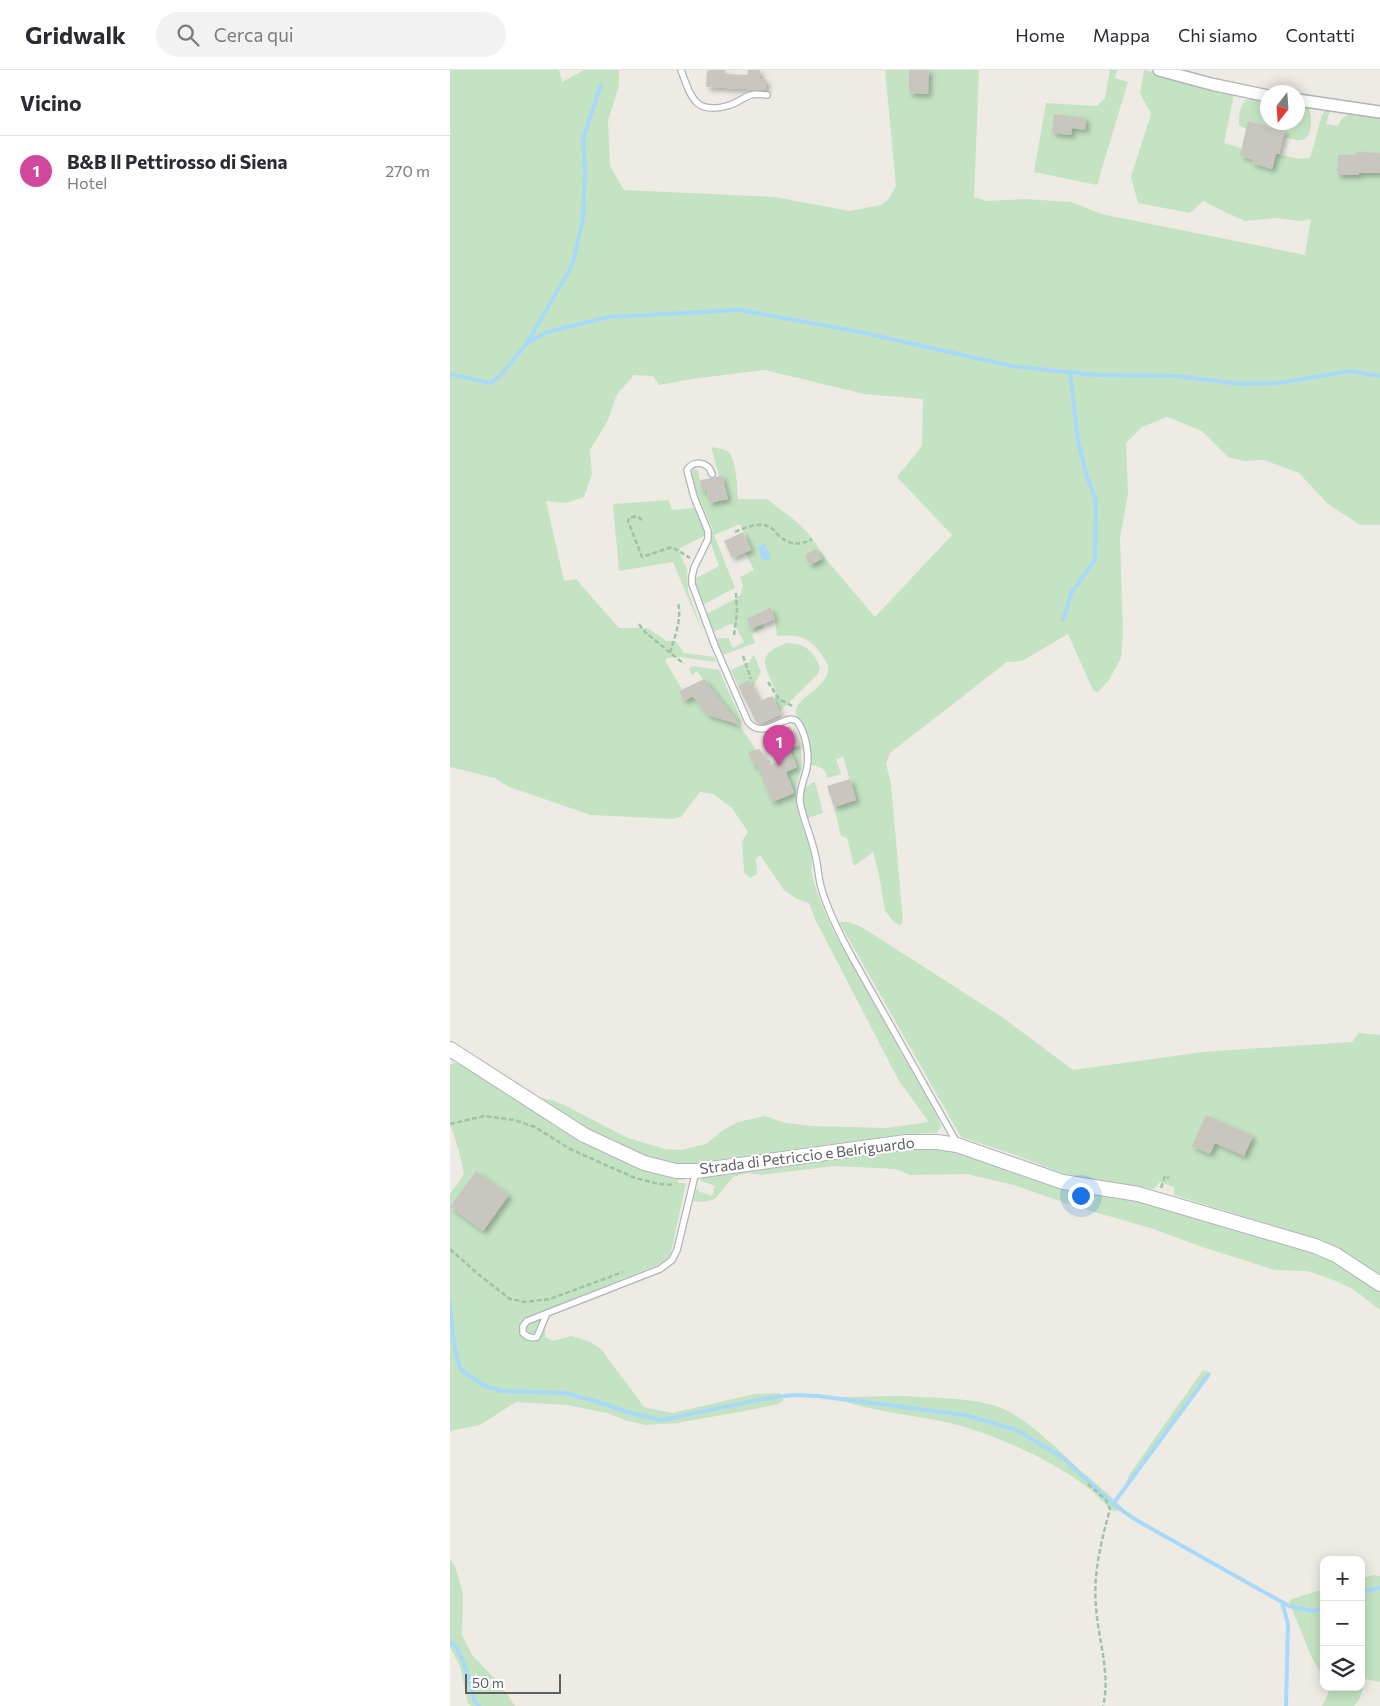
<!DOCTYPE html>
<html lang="it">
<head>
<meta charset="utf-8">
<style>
  body { margin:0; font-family:Commissioner,sans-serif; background:#f2f2f3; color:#2b2b33 }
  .controls { position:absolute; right:15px; bottom:15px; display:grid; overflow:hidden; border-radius:10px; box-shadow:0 2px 12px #0003 }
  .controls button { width:45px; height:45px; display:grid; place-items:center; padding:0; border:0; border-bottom:1px solid #e1e1e2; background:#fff; color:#2b2b33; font:25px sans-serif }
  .compass { position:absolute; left:810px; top:15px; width:45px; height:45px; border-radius:50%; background:#fff; box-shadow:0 2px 12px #0003; rotate:197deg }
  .scale { position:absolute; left:15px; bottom:12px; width:96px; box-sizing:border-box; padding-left:5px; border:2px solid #5c5f63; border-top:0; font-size:14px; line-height:18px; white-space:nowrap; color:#5c5f63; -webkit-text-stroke:4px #fff; paint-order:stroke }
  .you { position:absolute; left:630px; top:1125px; width:18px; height:18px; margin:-12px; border:4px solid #fff; border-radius:50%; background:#1a73e8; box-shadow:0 0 0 8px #1a73e833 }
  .badge { display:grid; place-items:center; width:32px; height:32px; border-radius:50%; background:#7c3aed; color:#fff; font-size:16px; font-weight:700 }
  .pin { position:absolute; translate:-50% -41px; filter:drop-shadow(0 1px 2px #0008) }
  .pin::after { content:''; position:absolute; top:26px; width:18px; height:15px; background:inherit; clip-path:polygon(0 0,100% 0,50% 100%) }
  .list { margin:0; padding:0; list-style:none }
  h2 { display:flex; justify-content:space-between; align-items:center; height:65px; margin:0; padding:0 20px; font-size:21px }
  h2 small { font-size:16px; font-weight:400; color:#7c7c81 }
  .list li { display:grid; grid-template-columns:32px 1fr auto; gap:15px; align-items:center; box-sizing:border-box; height:70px; padding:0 20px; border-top:1px solid #e1e1e2 }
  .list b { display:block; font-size:19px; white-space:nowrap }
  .list p { margin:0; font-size:16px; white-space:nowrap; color:#7c7c81 }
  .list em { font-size:16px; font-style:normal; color:#7c7c81 }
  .icon { flex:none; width:28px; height:28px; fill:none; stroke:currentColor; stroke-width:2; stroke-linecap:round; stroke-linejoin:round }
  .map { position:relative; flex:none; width:930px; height:1636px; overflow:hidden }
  header { display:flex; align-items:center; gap:30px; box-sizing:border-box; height:70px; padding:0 25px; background:#fff; border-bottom:1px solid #e1e1e2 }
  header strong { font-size:24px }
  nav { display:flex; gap:28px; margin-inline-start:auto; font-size:18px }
  .search { width:350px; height:45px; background:#f2f2f3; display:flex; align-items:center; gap:12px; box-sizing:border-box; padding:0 18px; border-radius:28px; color:#7c7c81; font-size:19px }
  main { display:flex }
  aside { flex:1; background:#fff }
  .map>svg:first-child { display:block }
  .green { fill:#c4e3c2 }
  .water { fill:#a9d9f8 }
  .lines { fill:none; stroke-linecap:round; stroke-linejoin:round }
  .stream { stroke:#a9d9f8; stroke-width:4 }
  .building { fill:#c9c6c0; filter:url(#shadow) }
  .service-casing { stroke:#b1b4b8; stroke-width:8 }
  .minor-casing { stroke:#b1b4b8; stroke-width:14 }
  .tertiary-casing { stroke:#b1b4b8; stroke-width:16 }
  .path { stroke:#9cc4a5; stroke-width:2.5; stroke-dasharray:5 2.5; stroke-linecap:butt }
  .service { stroke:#fff; stroke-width:5.5 }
  .minor { stroke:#fff; stroke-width:11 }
  .tertiary { stroke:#fff; stroke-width:14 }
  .labels { text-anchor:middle; stroke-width:4; stroke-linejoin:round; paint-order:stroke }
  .street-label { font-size:15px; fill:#5c5f63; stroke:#fff }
</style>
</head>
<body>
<header>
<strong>Gridwalk</strong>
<div class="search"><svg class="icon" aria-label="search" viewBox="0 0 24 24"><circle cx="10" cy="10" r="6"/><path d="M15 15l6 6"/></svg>Cerca qui</div>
<nav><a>Home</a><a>Mappa</a><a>Chi siamo</a><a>Contatti</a></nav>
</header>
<main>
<aside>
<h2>Vicino<small></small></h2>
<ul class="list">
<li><span class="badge" style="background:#d1479c">1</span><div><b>B&amp;B Il Pettirosso di Siena</b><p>Hotel</p></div><em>270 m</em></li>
</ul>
</aside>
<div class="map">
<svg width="930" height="1636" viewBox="0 0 930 1636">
  <defs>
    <filter id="shadow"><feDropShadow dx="3.5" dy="3.5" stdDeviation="2.5" flood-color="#0004"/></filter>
  </defs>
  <rect width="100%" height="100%" fill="#edebe4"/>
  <path class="green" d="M0,0H109L112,12L134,0H169V15L158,51L160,96L174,120L325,127L399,141L431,135L438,130L446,116L435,0H529L524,127L537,131L576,129L621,132L651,144L855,185L861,149L852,151L826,148L795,151L769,139L753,131L740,143L688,133L681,107L701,44L690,23L694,0L784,24L774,73L791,78V82L795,83L794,87L803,90V93L822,99L826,84L849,89L859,88L861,85L872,45L876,40H880L876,54L888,56C896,36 913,45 930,47V455H910L878,434L849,403L814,390L794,391L778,387L752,361L717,347L692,357L676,373L678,423L670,468L673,564L671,588L659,610L648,622L643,620L618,564L572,591L557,592L440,683L436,694L441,713L453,852L450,855L444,852L435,841L429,805L423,782L404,796L397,768L391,766L384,737L406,730L393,687L386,689L391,704L378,708C375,699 371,696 361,695C360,682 360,668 354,656C352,651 346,649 346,643C345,627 375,620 378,601C379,596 376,591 373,587C361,568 350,564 327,566L325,549L319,537L308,543L314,558L302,564L305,573L273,585L266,568H278L283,578L294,572L285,555L280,554L264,562L256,544L285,529L290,525L293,516L290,507L304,500L295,482L301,479L290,454L264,465L285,518L252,535L245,515L246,508L269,496L259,469L263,461C257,441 242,423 241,402L244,399L248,401L252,421L257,420L260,433L277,429L272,405L269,406L261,377C266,378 273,378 277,381C287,388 287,418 288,429H317L347,452L359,464L375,488L425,547L502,465L447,407L472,376L473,329L414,324L315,300L242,309L209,315L203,306L184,305L167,324L158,350L140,380L142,404L134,427L116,433L96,431L114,511L126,509L169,558H197L217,571H226L234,583L264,587L266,592L230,587L217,588L215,591L232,619L229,621L234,631L241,627L244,628L258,645L279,651L283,647L247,601L242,605L239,598L244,596L269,600L292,651L290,656L306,680L299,682L304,696L319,690L323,701L322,732L344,723L336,702L346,697L339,679L349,675C357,700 345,706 346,728C347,748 357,765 361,784C363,791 361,797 362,804C367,828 381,857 393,879L488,1048L491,1057L487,1063L456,1064L244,1093C238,1094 231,1095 225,1094C179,1089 127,1053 89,1028L103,1030L116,1036L178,1068L215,1079L232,1080L256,1074L272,1061L288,1052L315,1046L336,1053L361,1056L437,1058L479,1052L449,1011L365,849L359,833L345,828L334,820L310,785L306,789L307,804L300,808L294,802L292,771L298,762L282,738L263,724L250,722L231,747L222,749L141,745L59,717L45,708L0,697Z
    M660,0H667L665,8L678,12L647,115L584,102L596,33L647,36L655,28Z
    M801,27L817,30L818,52H848V35L859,39C862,47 864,70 850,70C845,71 839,68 834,67L835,60L799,51L796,59L789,55C789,44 789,32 801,27Z
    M219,430L222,440L244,438L254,458V466L230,478L229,482L237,499L238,521L255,568L223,492L169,501L163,434Z
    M337,573C356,574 365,581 370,599L367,605L330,641L324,629L326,622C315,596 304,584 337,573Z
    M304,585L311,602L303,617L299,610L288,616L281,600L299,592Z
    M365,712L373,743L358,748C353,734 347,718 365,712Z
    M389,852H398L410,856L552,947L623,1000L753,982L902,972L909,963L930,965V1207L888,1179L862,1168L724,1125V1117L710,1112L704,1119L629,1107L612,1103L563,1084L511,1067Z
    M4,993L12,994L100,1051L236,1110H228V1113H236L220,1187L210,1194L96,1240L95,1267L103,1271L121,1266L140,1272L151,1279L194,1337L222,1343L305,1324L330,1323L334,1330L328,1334L300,1340L227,1353L196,1355L177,1351L157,1343L117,1335L66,1332L30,1355L0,1361V1124L14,1104L10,1085L0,1053V995Z
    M485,1078L513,1082L626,1120L712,1137L863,1182C887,1193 909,1207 930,1223V1240L903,1219L881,1209L857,1201L825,1200L752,1177L704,1159L627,1137L564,1115L517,1104L460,1105L445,1099L384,1096L310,1105L298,1103L283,1107L265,1129L253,1132L243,1131L246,1119L249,1118L248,1121L262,1126L265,1116L251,1111V1107L458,1079Z
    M753,1300L761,1303L760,1306L680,1414L679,1416L676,1414L679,1405Z
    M452,1326C481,1328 524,1327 551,1338C578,1349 607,1379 629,1399C640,1409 666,1429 674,1440L663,1441C654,1433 646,1424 637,1417C601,1390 545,1364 500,1353C464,1345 428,1342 392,1331L393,1327Z
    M0,1489L5,1496L13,1524L12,1565L22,1585L51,1615L65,1636H21L18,1633L10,1596L0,1577Z
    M923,1505L930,1506V1612L916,1609L909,1630L904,1636H872L878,1624V1617H911V1509Z
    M874,1519V1608L862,1588L839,1532L842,1529Z"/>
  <path class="water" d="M315,474L321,489L313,491L308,477Z"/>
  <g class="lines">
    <path class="stream" d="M78,271L122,196L133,149L135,99L133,68L151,15
      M0,304L40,313L49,307L78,272L98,262L158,247L290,240L410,262L562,296L646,305L727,306L790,314L829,313L900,301L930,306
      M613,550L621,523L645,490L646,431L636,403L628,371L620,302
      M0,1233L1,1247
      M1,1247L4,1273L10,1299L33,1315L51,1321L115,1323L149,1332L180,1343L212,1350L318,1328L344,1325L368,1326L515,1345L566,1360L612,1387L663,1434L686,1450L839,1536L862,1541L874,1538
      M663,1434L758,1305
      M911,1522L930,1518
      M832,1532L838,1554L836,1636
      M872,1538L874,1555
      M0,1572C14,1580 20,1616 25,1631L29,1636"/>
  </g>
  <path class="building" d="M260,0H275V4L297,5L298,0H310V9H316V20L256,17L257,1Z
    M459,0H479L478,24L459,23Z
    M604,44L636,48L635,60L622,58L621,65L602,63Z
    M798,51L835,60L829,84H826L822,99L802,93L803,90L790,85Z
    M906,82L930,83V103H909V105H887L888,85H906Z
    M272,405L278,429L259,433L257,420L252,422L250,410L263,408Z
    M293,462L301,480L282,488L274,471Z
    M366,479L372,489L360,495L355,485Z
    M320,537L325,549L301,559L297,549Z
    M254,609L290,655L258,645L243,626L234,631L229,621Z
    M299,610L310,631L322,626L331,644L310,654L306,652L288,616Z
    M340,656L349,675L339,679L347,697L336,702L344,723L322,732L307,695L304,696L298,682L309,679L321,695L326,692L319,679L334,672L329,661Z
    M400,709L406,730L384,737L377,716Z
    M756,1045L803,1066L794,1086L765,1073L760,1084L742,1076Z
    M26,1101L59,1125L33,1161L0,1137Z"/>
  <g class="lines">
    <defs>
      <path id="service" d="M231,0C241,27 245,46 280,35C287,33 294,27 301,25C306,23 313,25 317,25
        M262,404C258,391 243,390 237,400L244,427L258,461V469L244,498L242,507V514L265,576L298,652C316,673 339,637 349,654C357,668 360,687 356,702C353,712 349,722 350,732C353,749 361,766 365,784C368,795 368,806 371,817C378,842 390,865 402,887L507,1073
        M97,1243L87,1267C81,1269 77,1267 73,1263V1256L77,1251L210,1199L222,1190L227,1180L246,1101"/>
      <path id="minor" d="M709,0L761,14L818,26
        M848,30L930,42"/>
      <path id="tertiary" d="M0,979L134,1065L194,1093L226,1101H246L456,1072H487L507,1075L613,1112L688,1124L865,1176L886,1185L930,1214"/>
    </defs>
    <use href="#service" class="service-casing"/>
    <use href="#minor" class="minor-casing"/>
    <use href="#tertiary" class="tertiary-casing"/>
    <path class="path" d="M825,58L826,52
      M192,450L187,446L179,448L178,451L192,487L222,477L240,488
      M285,462C294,458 310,451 320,457C324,459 326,463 329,466C341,475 349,476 362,469
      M189,554L195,562L234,594
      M284,565L287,543L286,523
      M220,583C225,565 232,551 228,532
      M293,586L301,609
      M318,612L329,629L344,637
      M0,1054L34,1046L64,1050L85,1057L120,1079L185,1108L209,1114L224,1115
      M711,1118L715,1106L719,1108
      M0,1179L28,1204L60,1229L75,1232L100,1229L173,1202
      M638,1414L656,1430L660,1439C651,1472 643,1503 646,1537C648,1569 661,1604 653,1636"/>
    <use href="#service" class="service"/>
    <use href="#minor" class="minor"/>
    <use href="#tertiary" class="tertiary"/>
  </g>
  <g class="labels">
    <g class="street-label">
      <text transform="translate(357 1086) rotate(-7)" y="5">Strada di Petriccio e Belriguardo</text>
    </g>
  </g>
</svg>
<div class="controls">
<button>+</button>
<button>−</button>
<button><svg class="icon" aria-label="layers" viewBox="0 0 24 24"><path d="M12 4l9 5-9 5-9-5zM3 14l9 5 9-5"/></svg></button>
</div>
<svg class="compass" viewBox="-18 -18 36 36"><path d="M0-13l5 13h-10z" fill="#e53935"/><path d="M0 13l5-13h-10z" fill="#7c7c81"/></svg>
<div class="scale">50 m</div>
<div class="you"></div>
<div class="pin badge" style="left:329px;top:696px;background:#d1479c">1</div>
</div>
</main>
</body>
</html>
